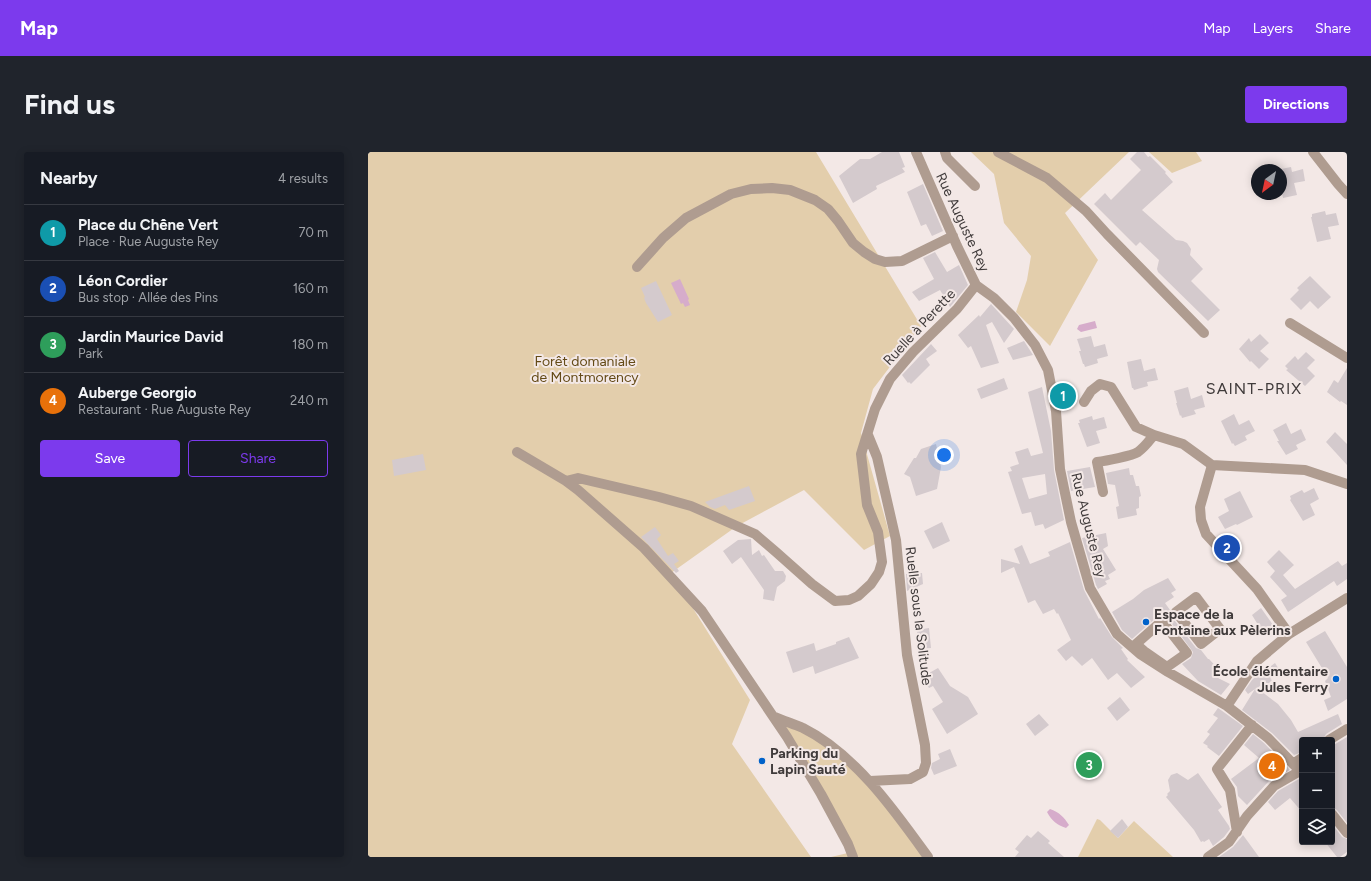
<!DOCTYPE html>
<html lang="en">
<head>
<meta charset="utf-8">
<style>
  body { margin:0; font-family:Figtree,sans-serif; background:#20242c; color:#f1f3f6 }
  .controls { position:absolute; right:12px; bottom:12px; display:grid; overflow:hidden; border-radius:4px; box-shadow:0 2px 10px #0003 }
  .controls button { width:36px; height:36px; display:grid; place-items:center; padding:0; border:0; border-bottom:1px solid #363941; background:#171b24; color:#f1f3f6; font:20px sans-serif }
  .compass { position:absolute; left:883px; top:12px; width:36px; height:36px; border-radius:50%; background:#171b24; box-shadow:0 2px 10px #0003; rotate:213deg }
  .you { position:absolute; left:576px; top:303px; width:14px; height:14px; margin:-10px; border:3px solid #fff; border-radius:50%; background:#1a73e8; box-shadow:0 0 0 6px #1a73e833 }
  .badge { display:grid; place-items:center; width:26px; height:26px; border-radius:50%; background:#7c3aed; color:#fff; font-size:13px; font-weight:700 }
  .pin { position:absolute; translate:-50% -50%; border:2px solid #fff; box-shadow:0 1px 4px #0006 }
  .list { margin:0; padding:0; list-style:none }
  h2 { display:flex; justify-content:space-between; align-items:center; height:52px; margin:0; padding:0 16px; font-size:17px }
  h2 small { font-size:13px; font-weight:400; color:#9ea1a6 }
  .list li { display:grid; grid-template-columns:26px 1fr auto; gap:12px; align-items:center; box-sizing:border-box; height:56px; padding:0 16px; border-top:1px solid #363941 }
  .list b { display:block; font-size:15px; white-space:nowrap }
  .list p { margin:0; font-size:13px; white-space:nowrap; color:#9ea1a6 }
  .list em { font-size:13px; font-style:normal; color:#9ea1a6 }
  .actions { display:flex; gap:8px; padding:12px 16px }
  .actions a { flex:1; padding:9px 0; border:1px solid #7c3aed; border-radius:4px; text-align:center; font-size:14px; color:#7c3aed }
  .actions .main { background:#7c3aed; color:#fff }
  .icon { flex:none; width:22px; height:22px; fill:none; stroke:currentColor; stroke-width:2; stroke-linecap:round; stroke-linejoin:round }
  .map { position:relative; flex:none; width:979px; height:705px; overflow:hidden; border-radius:4px }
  header { display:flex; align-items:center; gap:24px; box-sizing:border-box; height:56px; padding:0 20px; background:#7c3aed; color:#fff }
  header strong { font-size:19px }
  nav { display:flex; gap:22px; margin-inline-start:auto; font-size:14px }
  .intro { display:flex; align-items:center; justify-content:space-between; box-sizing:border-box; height:96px; padding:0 24px }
  h1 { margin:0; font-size:28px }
  .button { padding:10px 18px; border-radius:4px; background:#7c3aed; color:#fff; font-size:14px; font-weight:700 }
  main { display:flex; gap:24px; padding:0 24px }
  aside { flex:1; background:#171b24; border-radius:4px; box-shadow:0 2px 10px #0003 }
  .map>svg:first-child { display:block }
  .green { fill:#e3ceac }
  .water { fill:#d6accb }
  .building { fill:#d4cacd; fill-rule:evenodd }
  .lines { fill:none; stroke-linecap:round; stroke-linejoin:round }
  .minor { stroke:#af9c90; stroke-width:10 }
  .poi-dot { fill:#0062ca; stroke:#f3e8e6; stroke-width:1.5 }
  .labels { text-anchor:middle; stroke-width:4; stroke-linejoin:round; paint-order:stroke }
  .street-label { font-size:14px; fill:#403b3b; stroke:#f3e8e6 }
  .park-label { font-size:14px; fill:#644a16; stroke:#f3e8e6 }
  .poi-label { font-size:14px; font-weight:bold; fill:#403b3b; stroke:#f3e8e6; text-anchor:start }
  .quarter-label { font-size:16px; letter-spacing:1px; fill:#403b3b; stroke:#f3e8e6 }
</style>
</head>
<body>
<header>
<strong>Map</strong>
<nav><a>Map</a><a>Layers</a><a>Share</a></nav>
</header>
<div class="intro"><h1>Find us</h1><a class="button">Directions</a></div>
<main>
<aside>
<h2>Nearby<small>4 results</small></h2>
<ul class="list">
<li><span class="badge" style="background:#0f9aa8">1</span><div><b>Place du Chêne Vert</b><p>Place · Rue Auguste Rey</p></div><em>70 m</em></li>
<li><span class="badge" style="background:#1a4fb4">2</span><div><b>Léon Cordier</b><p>Bus stop · Allée des Pins</p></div><em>160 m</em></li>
<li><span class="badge" style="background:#2e9e5b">3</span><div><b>Jardin Maurice David</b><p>Park</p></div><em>180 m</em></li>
<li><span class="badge" style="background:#e8710a">4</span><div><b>Auberge Georgio</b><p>Restaurant · Rue Auguste Rey</p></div><em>240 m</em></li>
</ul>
<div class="actions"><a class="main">Save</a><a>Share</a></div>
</aside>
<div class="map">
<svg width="979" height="705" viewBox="0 0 979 705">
  <rect width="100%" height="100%" fill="#f3e8e6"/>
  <path class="green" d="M0,0H448L553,174L505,237L493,281L522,384L496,398L436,338L369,374L303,421L382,548L364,592L443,705H0Z
    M603,0H761L697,61L730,108L682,194L648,160L659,128L663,104L636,71L626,22Z
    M781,0H828L834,9L804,21Z
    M407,565L435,576L502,629L559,705H463L484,700Z
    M729,667L732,668L750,686L766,669L767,670L805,705H710Z"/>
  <path class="water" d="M312,127L321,147L320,148L322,153L317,155L315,151L313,152L303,131Z
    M727,169L729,176L713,180L709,177L711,173Z
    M682,657C691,660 696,665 701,673L698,676C689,673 684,669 679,660Z"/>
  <path class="building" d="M514,0H531L537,15L534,16L537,20L508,34L509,37L485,51L471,24L492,7H502Z
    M769,0H776L780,5L782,4L798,20L797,21L805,30L774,58L808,88L815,89L819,91L823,97L822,103L835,117L823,129L852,158L840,169L790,120L789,117L791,108L772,90L768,94L726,52L737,41L743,48L773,18L762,7Z
    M923,15L924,20L935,17L937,29L926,31L929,43L915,46L913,37V17Z
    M555,32L575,79L564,84L558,72L553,74L539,40Z
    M957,59L958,63L968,61L971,73L960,75L963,87L949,90L943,65H944V62Z
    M567,100L579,120L591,113L600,133L582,155L572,138L551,149L544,140L566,127L555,106Z
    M942,124L963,145L950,157L942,149L933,158L922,147L931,138L929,136Z
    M288,129L304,163L290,170L278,151L276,146L277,145L273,136Z
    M623,152L646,177L636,191L624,170L618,173L631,211L613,216L603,194L600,196L590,183L611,163L612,165Z
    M892,182L901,191L892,199L901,207L891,217L883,209L882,210L871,197L881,186L883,190Z
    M723,184L726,195L737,192L740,204L729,207L730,211L717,215L716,212H715L711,199H713L709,187Z
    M656,189L665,203L645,208L639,196Z
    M563,192L569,199L558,207L562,213L543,232L541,230L540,231L534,223Z
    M938,200L947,208L939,216L947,224L937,234L918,218L920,217L917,214L927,204L930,208Z
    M773,207L776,219L787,216L790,228L779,230L780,234L766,238L765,236H764L759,210Z
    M979,216V253L973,249L972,250L959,240L966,228L970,231Z
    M636,226L640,237L613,247L609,237Z
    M674,235L683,279L686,318L696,368L677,377L675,372L667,374L663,360L654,362L640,320L644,319L642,315L651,312L647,300L660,296L663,304L675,301L660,240ZM677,322L679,342L661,347L654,326Z
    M820,235L823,247L834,243L837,255L826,258L828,262L814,266L813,263L812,264L808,251H809L806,239Z
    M866,262L871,273L881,268L887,279L877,284L879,288L867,294L865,291L864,292L853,269Z
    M724,264L725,268L736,265L739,276L728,279L732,291L719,295L710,271H712L711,268Z
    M918,271L923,282L933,277L938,288L928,293L930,297L918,303L909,289H911L905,278Z
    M967,280L979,292V313L958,290Z
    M568,292L573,315L569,337L548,344L542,325L536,322L546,306H548L553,297Z
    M55,302L58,318L26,324L24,308Z
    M722,315L727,335L703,339L699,319Z
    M761,316L762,323H765L768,334H771L773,344L771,345V356L768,357L769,363L750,367L748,355L751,354L747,333L740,332L738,321Z
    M381,334L387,349L361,358L357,353L347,357L342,355L337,350Z
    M946,336L951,347L942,352L947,363L935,369L922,348L923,347L922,344L934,338L936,341Z
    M872,339L885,365L869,373L868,372L857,377L850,365L861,359L856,347Z
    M574,370L582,389L565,397L556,379Z
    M287,375L293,383L289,387L300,404L305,401L311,409L306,412L311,419L308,421L273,385Z
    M738,381L740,394L735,397L748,418L740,423L742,427L737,429L739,432L730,437L728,433L714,386Z
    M383,387L384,403L391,398L394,404L396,403L407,419H415L418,424L417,429L409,435L406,449L395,447L396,438L373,405L364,412L355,399L370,388Z
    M702,390L716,438L731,467L732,466L744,485L755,496L753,497L760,507L759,508L777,525L763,536L749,521L740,528L724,506L714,514L704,504L698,509L689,498L703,488L690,461L689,462L686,457L675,462L667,448L660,451L646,415L633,421V407L652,412L646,397L654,393L662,412L682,404L680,400Z
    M911,398L926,413L915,423L927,437L970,409L974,414L979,411V427L969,434L966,429L920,460L913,448L919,444L902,425L907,419L899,410Z
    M554,421L555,432L539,439L538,422Z
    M800,426L808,438L803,441L806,445L797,451L802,458L803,464L828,496L833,498L840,507H841L855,522L850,526L862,532L853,543L830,529L814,512L823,506L825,500L799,465L796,463L790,464L764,487L754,478L744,460L765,447L776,438Z
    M893,456L910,480L902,485L894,475L892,476L884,463Z
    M561,476L563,496L551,497L549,478Z
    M957,479L979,515V547L960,559L956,548L963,545L957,529L960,526L938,490Z
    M481,485L491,506L447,522L445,514L425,521L418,500L446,491L448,499L468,492V490Z
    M907,511L912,519L902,527L904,528L895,537L892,534L889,536L910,552L923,568L930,580L970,562L974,572L958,582L955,588H934V600L926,603L904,581L874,558L887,537L880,542L877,538L884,528L894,519L895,520Z
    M570,516L582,534L600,545L610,562L579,582L564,557L575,550L565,534L561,536L554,525Z
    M752,545L762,558L749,569L739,556Z
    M850,556L875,574L851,604L839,595L840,594L835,591L842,582L839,580L850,566L845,563Z
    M671,562L681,573L667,584L658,572Z
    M885,582L896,591L922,618L901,629L879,653L870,644L869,635L863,627L891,606L876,593Z
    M979,585V671L969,658L964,655V594Z
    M582,597L589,614L566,623L563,616L564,611L572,607L570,602Z
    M809,621L820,628L830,621L854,655L850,658L861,674L862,677L856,685L845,694L841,687L836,690L835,689L833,690L826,678L798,645L800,643L799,642L802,639L800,628L803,623Z
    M931,627H934V660L922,646L907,658L900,650L910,639Z
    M754,667L760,675L750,686L742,679Z
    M967,676L974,685L979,687V700L972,705H969L957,690H964V678Z
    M670,679L682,689L680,691L696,705H647L651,700L647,697L659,683L663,686Z
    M875,683L891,705H851L865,695Z"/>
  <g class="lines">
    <path class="minor" d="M548,0L589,94L608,133L626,146L646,166L667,193L680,218L688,259L692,317L703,370L722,436L749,482L772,502L800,520L859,554L900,586L934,621
      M577,0L579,6L607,34
      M630,0L679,26L718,59L739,82L836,181
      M945,0L970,32L979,42
      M269,115L295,86L318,66L363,42L383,37L404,36L422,38L447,48L460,57L470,69L485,91L496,100L507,107L517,110L534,109L585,84
      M922,171L979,206
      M716,250L723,239L732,232L743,235L768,275L786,283L815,292L844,313L937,318L979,332
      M500,283L509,305L528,388L539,503L557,593L558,611L555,620L542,627L502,629
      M149,300L198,329L210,338L276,396L334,459L419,585L453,642L480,692L485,705
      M844,313L832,355L833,368L838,382L889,437L921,482
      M198,329L210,326L291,345L323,354L387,382L408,400L444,432L467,449L481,448L490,444L503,432L511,420L514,410L510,380L499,353L493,302L507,257L522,227L545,200L589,157L608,133
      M735,340L729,310C737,309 764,304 770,300C777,295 781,289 786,283
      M828,445L852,477L833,492L808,460Z
      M794,469L819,501L799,515L776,499L768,492Z
      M859,554L889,509L921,482L979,446
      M407,565C416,569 426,572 435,576C487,602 527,659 560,705
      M961,588L979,577
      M925,612L934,606
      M964,662L979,681
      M869,680L862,638L849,617L884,573
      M840,705L861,690L879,664L906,634L932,619"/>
  </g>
  <g class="poi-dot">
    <circle cx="778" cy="470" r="4"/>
    <circle cx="968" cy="527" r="4"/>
    <circle cx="394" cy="609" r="4"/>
  </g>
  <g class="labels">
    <g class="street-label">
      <text transform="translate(595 70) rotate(65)" y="5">Rue Auguste Rey</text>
      <text transform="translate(551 175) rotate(-47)" y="5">Ruelle à Perette</text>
      <text transform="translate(721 373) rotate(76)" y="5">Rue Auguste Rey</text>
      <text transform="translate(551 464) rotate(83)" y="5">Ruelle sous la Solitude</text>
    </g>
    <g class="park-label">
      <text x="217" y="214">Forêt domaniale<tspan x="217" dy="16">de Montmorency</tspan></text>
    </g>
    <g class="poi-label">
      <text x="786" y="467">Espace de la<tspan x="786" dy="16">Fontaine aux Pèlerins</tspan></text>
      <text x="960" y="524" text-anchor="end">École élémentaire<tspan x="960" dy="16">Jules Ferry</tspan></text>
      <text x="402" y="606">Parking du<tspan x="402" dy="16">Lapin Sauté</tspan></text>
    </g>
    <g class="quarter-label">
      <text x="886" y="242">SAINT-PRIX</text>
    </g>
  </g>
</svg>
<div class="controls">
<button>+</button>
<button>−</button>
<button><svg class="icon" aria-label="layers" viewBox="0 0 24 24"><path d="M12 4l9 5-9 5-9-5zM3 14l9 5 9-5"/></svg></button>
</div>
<svg class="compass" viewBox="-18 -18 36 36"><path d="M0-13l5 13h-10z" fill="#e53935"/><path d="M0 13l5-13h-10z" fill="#9ea1a6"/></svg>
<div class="you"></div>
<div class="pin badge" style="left:695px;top:244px;background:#0f9aa8">1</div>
<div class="pin badge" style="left:859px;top:396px;background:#1a4fb4">2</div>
<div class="pin badge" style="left:721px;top:613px;background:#2e9e5b">3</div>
<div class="pin badge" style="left:904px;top:614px;background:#e8710a">4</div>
</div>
</main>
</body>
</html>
